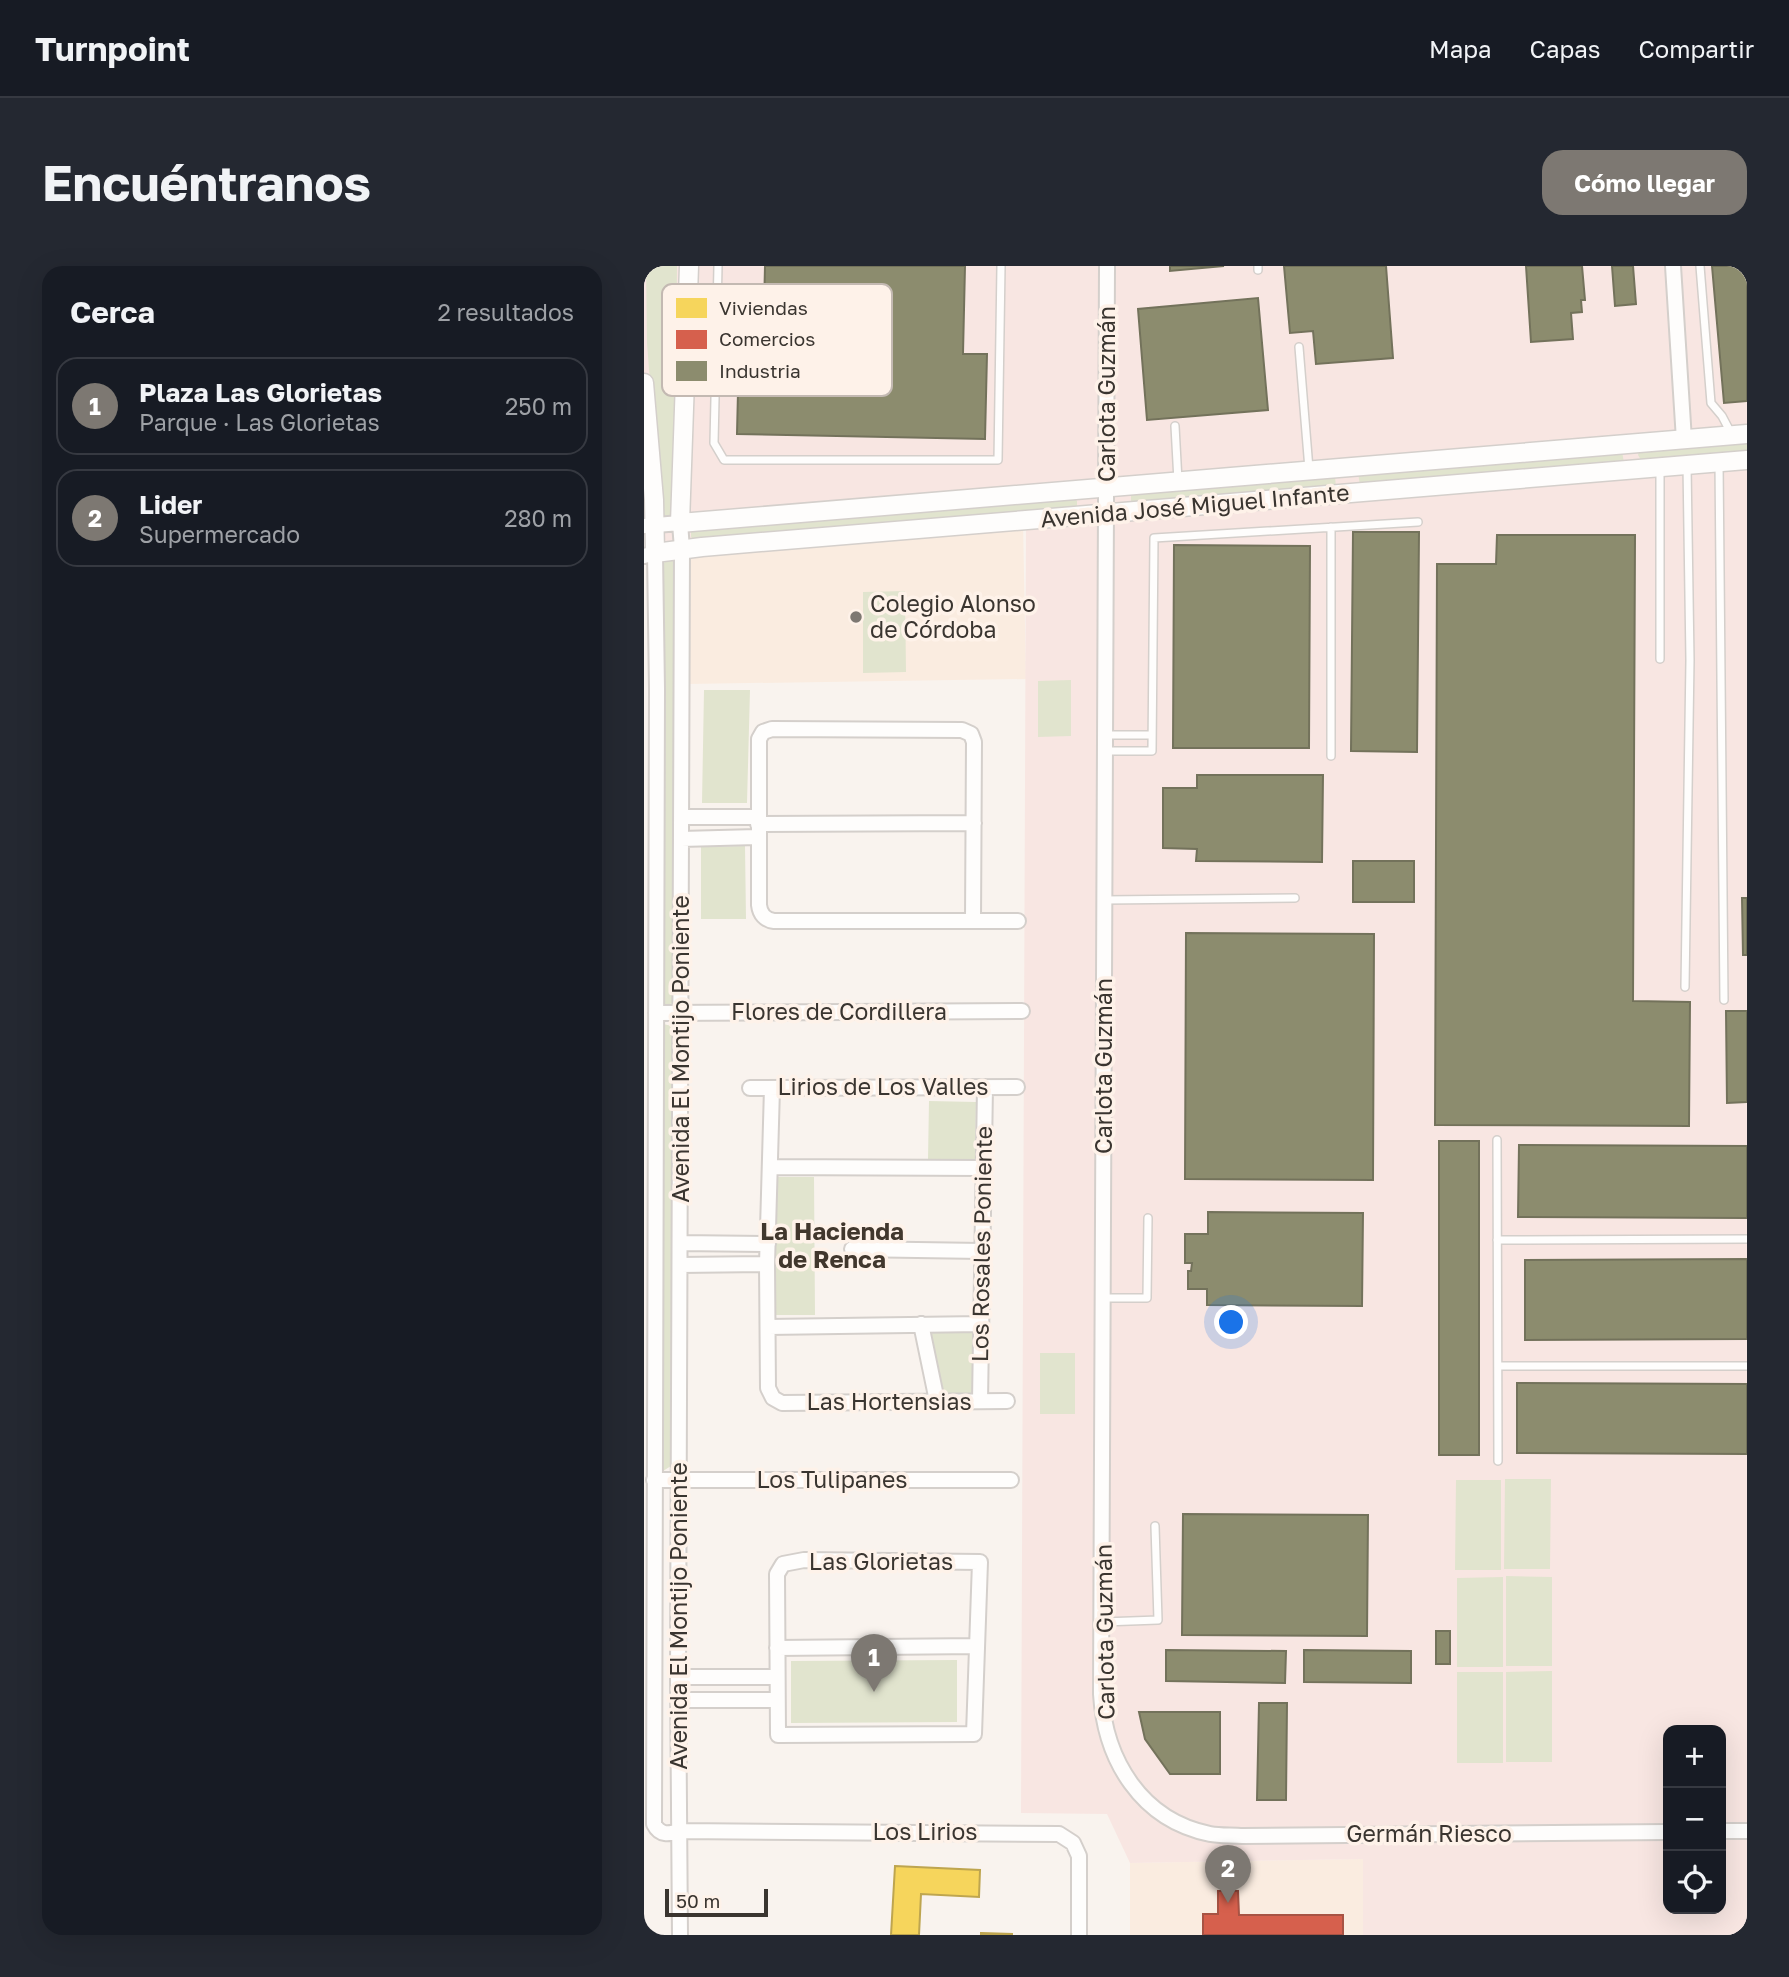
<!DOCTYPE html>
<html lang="es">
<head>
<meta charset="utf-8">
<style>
  body { margin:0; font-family:"Golos Text",sans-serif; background:#242831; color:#f1f3f6 }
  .controls { position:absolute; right:21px; bottom:21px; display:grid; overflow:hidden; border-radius:14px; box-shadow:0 7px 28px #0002 }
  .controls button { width:63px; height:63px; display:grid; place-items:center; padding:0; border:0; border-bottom:2px solid #363941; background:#171b24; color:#f1f3f6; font:35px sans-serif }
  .scale { position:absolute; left:21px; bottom:18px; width:103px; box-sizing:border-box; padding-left:7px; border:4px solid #3a3530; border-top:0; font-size:19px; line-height:24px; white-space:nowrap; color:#3a3530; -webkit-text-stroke:5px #fef2e9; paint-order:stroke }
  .you { position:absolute; left:588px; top:1057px; width:24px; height:24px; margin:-18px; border:5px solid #fff; border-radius:50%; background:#1a73e8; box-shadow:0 0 0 10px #1a73e833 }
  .badge { display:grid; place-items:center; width:46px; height:46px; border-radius:50%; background:#7d7872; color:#fff; font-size:23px; font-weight:700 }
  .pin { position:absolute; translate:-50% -58px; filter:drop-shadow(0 2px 4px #0008) }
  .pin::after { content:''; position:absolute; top:37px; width:24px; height:21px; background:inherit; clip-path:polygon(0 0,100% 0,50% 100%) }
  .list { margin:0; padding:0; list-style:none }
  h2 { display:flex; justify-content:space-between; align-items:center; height:91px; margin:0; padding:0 28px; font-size:30px }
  h2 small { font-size:23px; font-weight:400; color:#9ea1a6 }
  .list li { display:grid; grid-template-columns:46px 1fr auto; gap:21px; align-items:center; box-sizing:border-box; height:98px; margin:0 14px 14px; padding:0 14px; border:2px solid #363941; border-radius:21px }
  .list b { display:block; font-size:26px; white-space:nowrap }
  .list p { margin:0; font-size:23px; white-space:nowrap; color:#9ea1a6 }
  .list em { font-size:23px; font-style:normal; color:#9ea1a6 }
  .icon { flex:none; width:38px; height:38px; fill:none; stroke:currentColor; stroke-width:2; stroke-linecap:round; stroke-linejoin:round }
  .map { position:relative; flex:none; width:1103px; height:1669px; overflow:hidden; border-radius:21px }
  header { display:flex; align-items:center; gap:42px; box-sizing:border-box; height:98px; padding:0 35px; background:#171b24; border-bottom:2px solid #363941 }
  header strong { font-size:33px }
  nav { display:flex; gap:38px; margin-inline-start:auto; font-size:24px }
  .intro { display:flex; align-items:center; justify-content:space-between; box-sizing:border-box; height:168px; padding:0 42px }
  h1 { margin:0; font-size:49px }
  .button { padding:18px 32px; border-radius:21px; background:#7d7872; color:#fff; font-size:24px; font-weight:700 }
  main { display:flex; gap:42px; padding:0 42px }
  aside { flex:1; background:#171b24; border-radius:21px; box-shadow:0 7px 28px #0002 }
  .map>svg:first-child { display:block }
  .built { fill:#faece0 }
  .industrial { fill:#f8e6e2; fill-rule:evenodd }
  .green { fill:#e1e4ce }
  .homes { fill:#f6d55c; stroke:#bea54f; stroke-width:2 }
  .shops { fill:#d6604d; stroke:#a75344; stroke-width:2 }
  .industry { fill:#8c8c6e; stroke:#73725b; stroke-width:2 }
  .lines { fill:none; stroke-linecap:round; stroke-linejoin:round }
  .service-casing { stroke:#d4cfcb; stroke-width:10 }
  .minor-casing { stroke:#d4cfcb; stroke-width:18 }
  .tertiary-casing { stroke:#d4cfcb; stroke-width:21 }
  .service { stroke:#fefdfc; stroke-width:7 }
  .minor { stroke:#fefdfc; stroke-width:14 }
  .tertiary { stroke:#fefdfc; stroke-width:18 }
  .poi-dot { fill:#7d7872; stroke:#fef2e9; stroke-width:2.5 }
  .labels { text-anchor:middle; stroke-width:7; stroke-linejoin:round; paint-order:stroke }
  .street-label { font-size:23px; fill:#3a3530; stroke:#fef2e9 }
  .poi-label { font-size:23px; fill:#3a3530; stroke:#fef2e9; text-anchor:start }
  .neighbourhood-label { font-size:24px; font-weight:bold; fill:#41372d; stroke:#fef2e9 }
  .key { fill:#fef2e9; stroke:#c3b9b2; stroke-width:2 }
  .key-label { font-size:19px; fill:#3a3530 }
</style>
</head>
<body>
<header>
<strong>Turnpoint</strong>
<nav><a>Mapa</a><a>Capas</a><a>Compartir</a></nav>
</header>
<div class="intro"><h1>Encuéntranos</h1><a class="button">Cómo llegar</a></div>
<main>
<aside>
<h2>Cerca<small>2 resultados</small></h2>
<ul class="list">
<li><span class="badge">1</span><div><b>Plaza Las Glorietas</b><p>Parque · Las Glorietas</p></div><em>250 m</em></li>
<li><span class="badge">2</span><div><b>Lider</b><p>Supermercado</p></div><em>280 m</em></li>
</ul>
</aside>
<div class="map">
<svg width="1103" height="1669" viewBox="0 0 1103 1669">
  <rect width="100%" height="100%" fill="#f9f3ee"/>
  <path class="built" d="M379,256L382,413L42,418L43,289Z
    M719,1593V1669H486V1597Z"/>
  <path class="industrial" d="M0,0H1103V1669H719V1593L486,1597L463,1548L377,1547L382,256L7,289L0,156ZM1024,1464H1077V1643H1024Z"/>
  <path class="green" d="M2,0H33L31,247L21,251L16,247L3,77Z
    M1103,174V187L1003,196L997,194L994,189L995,185Z
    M978,185L980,197L716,219L714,207Z
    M691,209L692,223L492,239L487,236V229L490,226Z
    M428,230L433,235V242L53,276L47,271V265L53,261Z
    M24,294H29L32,299L30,732L29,737L20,740L18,734V298Z
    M261,325L262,406L219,407V326Z
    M427,414V470L394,471V415Z
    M60,424H106L103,537H58Z
    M101,580L102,653H57V581Z
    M19,758L28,760L31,770L28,1180L27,1200L19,1205L16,1202V764Z
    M285,835L332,836L331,894L284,893Z
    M131,911H170L171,1049H132Z
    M331,1064L330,1129H296L284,1065Z
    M396,1087H431V1148H396Z
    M861,1213H907L906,1303H860Z
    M812,1214H857V1304H811Z
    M862,1310L908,1311V1400H862Z
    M859,1311V1401H813V1312Z
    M313,1394V1456L147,1457V1395Z
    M908,1405V1496H862V1406Z
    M813,1406H859V1497H813Z"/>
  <path class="homes" d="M251,1600L336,1604L335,1631L277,1628L275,1669H247Z
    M337,1667L368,1668V1669H337Z"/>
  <path class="shops" d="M574,1625H594L595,1649H699V1669H559V1648H574Z"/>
  <path class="industry" d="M121,0H321L319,88H343L341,173L93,168L95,84H119Z
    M526,0H580L526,5Z
    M640,0H742L749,92L672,98L669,65L646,67Z
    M882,0H938L941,34H937L938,46L927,47L929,73L887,76Z
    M968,0H989L992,38L971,40Z
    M1068,0H1103V135L1080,137Z
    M614,32L624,144L503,154L494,43Z
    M709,266H775L773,486L707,485Z
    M853,269H991L989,735L1046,736L1045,860L791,859L793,298H852Z
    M530,279L666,280L665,482H529Z
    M553,509H679L678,596L552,595L553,583L519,582V522H553Z
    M709,595H770V636H709Z
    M1098,632H1103V689H1099Z
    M542,667L730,668L729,914L541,913Z
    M1082,745H1103V836L1083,837Z
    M795,875H835V1189H795Z
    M875,879L1103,880V952L874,951Z
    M564,946L719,947L718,1040L563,1039V1023H544V1005H547L548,997H541V968H564Z
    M1103,993V1073L881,1074V994Z
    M873,1117L1103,1118V1188L873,1187Z
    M539,1248L724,1249L723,1370L538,1369Z
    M792,1365H806V1398H792Z
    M522,1384L642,1385L641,1417L522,1415Z
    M660,1384L767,1385V1417L660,1416Z
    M615,1437H643L642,1534H613Z
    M495,1446H576V1508H526L501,1473Z"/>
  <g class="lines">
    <defs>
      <path id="service" d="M74,0L70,177L80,194H354L357,0
        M614,0V4
        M1056,0L1067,137L1078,150L1088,169
        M655,81L665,203
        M531,160L534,215
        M1075,196L1080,734
        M1016,393V201
        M462,469H508
        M462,485H508L510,272L774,256
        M687,490V261
        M461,634L651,632
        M1041,721L1046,394L1043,199
        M853,874L854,1195
        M853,974L1103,973
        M460,1032H503L504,952
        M854,1100H1103
        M459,1356L514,1354L511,1260"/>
      <path id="minor" d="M463,0L457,1428C461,1494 497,1554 566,1568C576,1570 588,1569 599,1570L1024,1566
        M1029,0L1040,174
        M0,260L36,257L38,283L34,1411L36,1669
        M0,290L11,287L13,423L10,1558C16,1570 25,1568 36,1565L415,1568L429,1577L435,1590V1669
        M37,551H114
        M114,558L330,557
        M37,573L113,571
        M329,654L330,476L327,468L318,464L128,463L119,466L115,473V639C116,648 121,654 130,655H374
        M12,747L378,745
        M106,822L373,821
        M128,822L123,998L124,1122L129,1132L138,1137L363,1135
        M126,901L339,902
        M36,977L124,978
        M208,983L338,985
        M36,999L123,998
        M277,1058L293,1135
        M124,1061L337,1058
        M336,1135L341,821
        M10,1214H367
        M160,1294L336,1296L330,1468L134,1469L133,1308L139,1298Z
        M133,1382L333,1380
        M34,1411H133
        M34,1434H133
        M1077,1565H1103"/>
      <path id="tertiary" d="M45,0L36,257L1103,168
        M0,117L10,234L11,287L58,281L1103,194"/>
    </defs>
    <use href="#service" class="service-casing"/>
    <use href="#minor" class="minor-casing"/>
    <use href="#tertiary" class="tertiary-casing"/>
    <use href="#service" class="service"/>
    <use href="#minor" class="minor"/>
    <use href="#tertiary" class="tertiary"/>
  </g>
  <circle class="poi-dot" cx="212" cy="351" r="7"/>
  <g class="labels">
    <g class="street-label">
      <text transform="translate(463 128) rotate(-90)" y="8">Carlota Guzmán</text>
      <text transform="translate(551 240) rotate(-5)" y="8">Avenida José Miguel Infante</text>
      <text x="195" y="754">Flores de Cordillera</text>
      <text transform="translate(37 783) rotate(-90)" y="8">Avenida El Montijo Poniente</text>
      <text transform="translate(460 800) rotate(-90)" y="8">Carlota Guzmán</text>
      <text x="239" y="829">Lirios de Los Valles</text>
      <text transform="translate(338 978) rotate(-89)" y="8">Los Rosales Poniente</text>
      <text x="245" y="1144">Las Hortensias</text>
      <text x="188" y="1222">Los Tulipanes</text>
      <text x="237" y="1304">Las Glorietas</text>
      <text transform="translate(35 1350) rotate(-90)" y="8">Avenida El Montijo Poniente</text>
      <text transform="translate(461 1366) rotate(-91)" y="8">Carlota Guzmán</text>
      <text x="281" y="1574">Los Lirios</text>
      <text x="785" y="1576">Germán Riesco</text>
    </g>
    <g class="poi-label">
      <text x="226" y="346">Colegio Alonso<tspan x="226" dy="26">de Córdoba</tspan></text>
    </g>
    <g class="neighbourhood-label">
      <text x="188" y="974">La Hacienda<tspan x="188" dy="28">de Renca</tspan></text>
    </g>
  </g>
  <rect x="18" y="18" width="230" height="112" rx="10" class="key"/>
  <rect x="32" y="32" width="31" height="20" fill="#f6d55c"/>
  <rect x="32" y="64" width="31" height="19" fill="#d6604d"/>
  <rect x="32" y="95" width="31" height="20" fill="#8c8c6e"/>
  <g class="key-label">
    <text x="75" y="49">Viviendas</text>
    <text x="75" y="80">Comercios</text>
    <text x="75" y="112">Industria</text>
  </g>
</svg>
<div class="controls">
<button>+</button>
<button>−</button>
<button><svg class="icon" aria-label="locate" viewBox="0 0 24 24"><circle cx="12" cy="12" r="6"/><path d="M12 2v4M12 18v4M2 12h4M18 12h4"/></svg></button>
</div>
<div class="scale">50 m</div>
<div class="you"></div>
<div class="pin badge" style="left:230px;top:1426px">1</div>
<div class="pin badge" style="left:584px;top:1637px">2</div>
</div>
</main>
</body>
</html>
